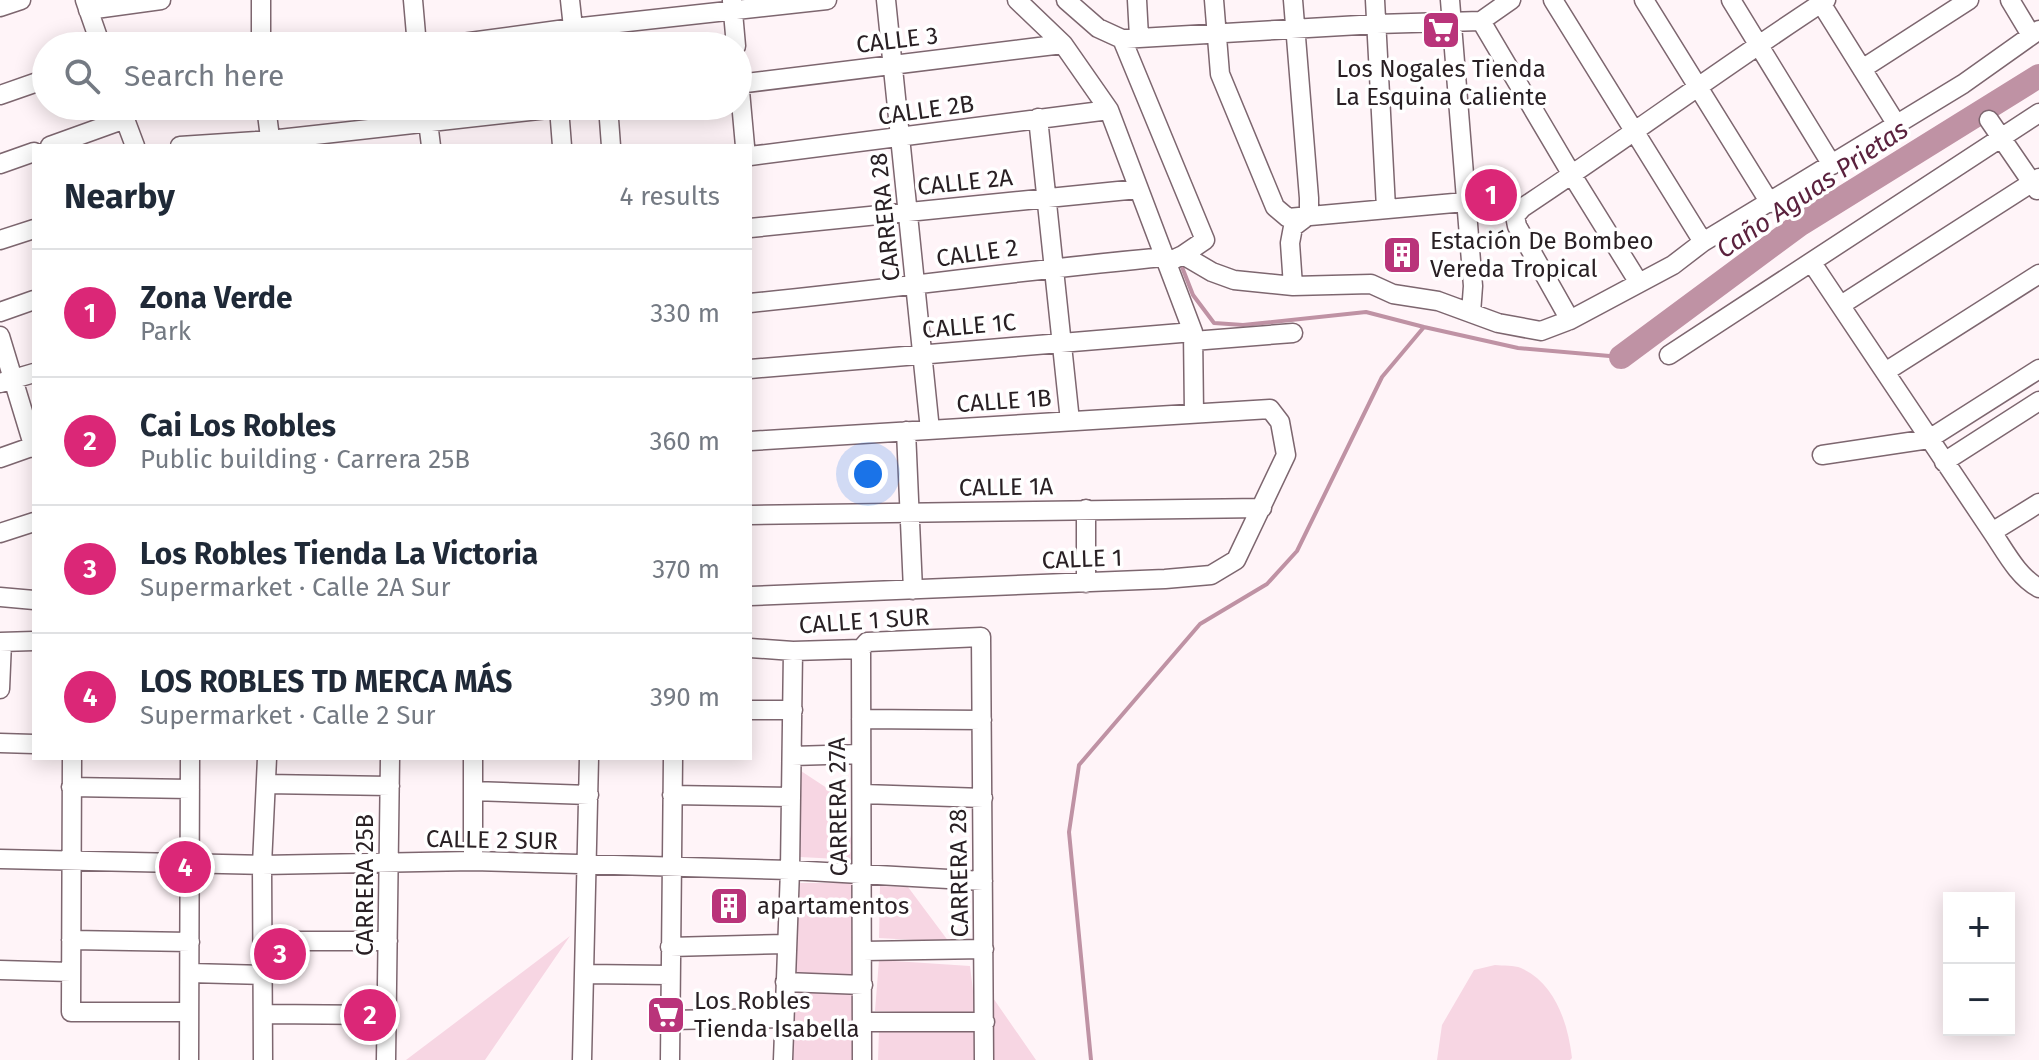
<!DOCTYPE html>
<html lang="en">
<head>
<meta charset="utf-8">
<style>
  body { margin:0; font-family:"Fira Sans",sans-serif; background:#f6f6f7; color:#1f2937 }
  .controls { position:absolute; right:24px; bottom:24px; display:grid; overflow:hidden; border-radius:0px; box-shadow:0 4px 20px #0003 }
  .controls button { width:72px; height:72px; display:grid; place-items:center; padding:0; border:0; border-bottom:2px solid #e0e1e3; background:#fff; color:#1f2937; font:40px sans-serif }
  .you { position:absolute; left:868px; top:474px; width:28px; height:28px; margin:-20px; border:6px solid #fff; border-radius:50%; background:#1a73e8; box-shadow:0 0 0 12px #1a73e833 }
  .badge { display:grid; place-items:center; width:52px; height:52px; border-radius:50%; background:#db2777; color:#fff; font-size:26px; font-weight:700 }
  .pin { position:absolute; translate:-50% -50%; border:4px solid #fff; box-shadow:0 2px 8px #0006 }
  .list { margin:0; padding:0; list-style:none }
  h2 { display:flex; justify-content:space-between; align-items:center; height:104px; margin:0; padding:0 32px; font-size:34px }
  h2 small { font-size:26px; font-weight:400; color:#747a83 }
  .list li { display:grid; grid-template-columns:52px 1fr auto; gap:24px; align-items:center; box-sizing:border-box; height:128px; padding:0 32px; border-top:2px solid #e0e1e3 }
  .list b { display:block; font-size:30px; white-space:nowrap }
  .list p { margin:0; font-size:26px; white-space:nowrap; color:#747a83 }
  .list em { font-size:26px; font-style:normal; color:#747a83 }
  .icon { flex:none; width:44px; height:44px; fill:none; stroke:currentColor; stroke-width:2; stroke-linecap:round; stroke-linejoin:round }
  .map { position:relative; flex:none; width:2039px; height:1060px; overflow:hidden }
  .search { position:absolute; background:#fff; box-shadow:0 4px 20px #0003; left:32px; top:32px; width:720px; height:88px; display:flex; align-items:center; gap:20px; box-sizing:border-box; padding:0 28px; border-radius:44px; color:#747a83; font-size:30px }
  .panel { position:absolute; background:#fff; box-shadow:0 4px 20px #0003; left:32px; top:144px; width:720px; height:616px; border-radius:0px }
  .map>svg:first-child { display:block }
  .green { fill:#f7d6e3 }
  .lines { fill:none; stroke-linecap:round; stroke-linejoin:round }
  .stream { stroke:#bf92a4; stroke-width:4 }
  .river { stroke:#bf92a4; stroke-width:24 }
  .minor-casing { stroke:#7d666f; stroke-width:21 }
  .minor { stroke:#fff; stroke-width:18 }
  .labels { text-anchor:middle; stroke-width:7; stroke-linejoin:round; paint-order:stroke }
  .street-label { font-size:24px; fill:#292024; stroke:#fff }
  .poi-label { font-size:24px; fill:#292024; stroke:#fff; text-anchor:start }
  .water-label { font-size:26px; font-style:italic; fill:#5b223e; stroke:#fff }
</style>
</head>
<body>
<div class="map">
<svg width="2039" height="1060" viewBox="0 0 2039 1060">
  <rect width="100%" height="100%" fill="#fff4f8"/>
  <path class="green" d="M801,771L839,796L857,860L800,857Z
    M800,883H862L858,975L795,974Z
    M880,886L908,887L949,942L879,938Z
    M570,936L485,1060H406Z
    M879,960L970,966L976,1015L875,1011Z
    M1495,965C1503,966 1514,965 1521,968C1555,983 1568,1023 1572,1058L1570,1060H1437L1442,1025L1474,970Z
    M859,990L857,1060H791L793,994Z
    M991,995L1036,1060H989Z
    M879,1030L974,1031V1060H878Z"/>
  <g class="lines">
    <path class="stream" d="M1182,267L1193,295L1214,323L1243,325L1366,312L1424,327
      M1091,1060L1069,832L1079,765L1200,624L1267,584L1297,551L1382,377L1424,327L1518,348L1621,357"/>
    <path class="river" d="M1621,357L1799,225L2039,76"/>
    <defs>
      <path id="minor" d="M85,0L101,46
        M261,0V46
        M413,0L417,46
        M570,0L575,46
        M886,0L930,430
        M1017,0L1063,44L1109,110L1193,332L1194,413
        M1066,0L1098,28L1122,39L1377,24L1481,21L1511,0
        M1137,0L1139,37
        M1214,0L1220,74L1275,207L1288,218L1465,202
        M1375,0L1386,208
        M1450,0L1473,286L1471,313
        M1553,0L1703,242
        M1644,0L1770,203
        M1731,0L1832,165
        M1819,0L1897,125
        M2010,0L2031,35
        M732,1L736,46
        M0,7L21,0
        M88,10L161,0
        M1481,21L1572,175L1639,283
        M1122,39L1205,240L1183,255
        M440,46L573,28L827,0
        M738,69L745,146
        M1862,69L1969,0
        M738,84L1063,44
        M0,95L46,79
        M120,106L135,146
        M266,106L271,146
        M608,106L611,146
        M559,108L562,146
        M1038,118L1070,421
        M1989,120L2037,190
        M428,122L431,146
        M50,146L125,119
        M180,146L270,140L575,106
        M750,156L1109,110
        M0,164L34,152
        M750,228L1138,189
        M0,240L34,229
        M1812,263L1992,532C2005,551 2018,577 2039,588
        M1293,286L1290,243L1293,227L1309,215V198L1293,0
        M750,303C888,289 1026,270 1164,257L1170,261L1183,255L1212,272L1234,280L1293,286L1371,284L1393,294L1438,301L1498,323L1541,331L1570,320L1673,265L1703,242L1963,84L2039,30
        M1841,305L2039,178
        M0,312L34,300
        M1570,320L1517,226L1515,216L1522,208C1625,140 1723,67 1826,0
        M0,336L34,448
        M1193,341L1293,333
        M1669,355L2039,113
        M750,369L1193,332
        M1885,372L2039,274
        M0,383L34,373
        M906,431L913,590
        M750,441L1270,409L1280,422L1286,455L1236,560L1211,575L1165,579L750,596
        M1822,455L1929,439L2039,369
        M0,458L34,446
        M1944,462L2039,401
        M1086,509V583
        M750,515L1262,508
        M1992,532L2039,503
        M0,533L34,522
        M0,597L34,600
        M0,642L34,641
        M750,648L793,651L861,649L867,642L981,637L984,1060
        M861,649L862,1060
        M0,689L2,642
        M750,710H793
        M861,719L982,720
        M0,743L34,744
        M792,756L861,754
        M72,758L71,1012H189
        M266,784L390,786
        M71,787L190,789
        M473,791L589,795
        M863,794L983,798
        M672,795L791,797
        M0,859L262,865L473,861L790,870L983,881
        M473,861V758
        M71,940L190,942
        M263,941H388
        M670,947L786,944
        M863,951L984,949
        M0,970L71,972
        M190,973L263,975
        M585,974L669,975
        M785,982L863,985
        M263,1014L388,1015
        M670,1020L784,1018
        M863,1022H985
        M189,1060L190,758
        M263,1060L262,865L267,758
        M386,1060L390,758
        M582,1060L589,758
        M670,1060L673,758
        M783,1060L790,870L793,651"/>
    </defs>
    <use href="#minor" class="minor-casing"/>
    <use href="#minor" class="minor"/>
  </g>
  <defs>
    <symbol id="supermarket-square" viewBox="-11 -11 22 22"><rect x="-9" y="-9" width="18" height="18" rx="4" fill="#b9347a" stroke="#fff"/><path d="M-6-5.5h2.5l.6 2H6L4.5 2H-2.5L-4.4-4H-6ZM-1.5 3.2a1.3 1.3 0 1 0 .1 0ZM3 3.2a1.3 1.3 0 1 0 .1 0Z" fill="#fff"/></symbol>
    <symbol id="building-square" viewBox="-11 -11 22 22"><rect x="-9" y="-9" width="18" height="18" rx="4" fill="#b9347a" stroke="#fff"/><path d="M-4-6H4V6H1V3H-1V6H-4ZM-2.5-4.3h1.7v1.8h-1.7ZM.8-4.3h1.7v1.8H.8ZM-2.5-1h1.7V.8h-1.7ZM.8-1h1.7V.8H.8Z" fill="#fff"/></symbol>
  </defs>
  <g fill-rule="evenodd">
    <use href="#supermarket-square" x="1419" y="8" width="44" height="44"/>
    <use href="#building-square" x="1380" y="233" width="44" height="44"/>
    <use href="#building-square" x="707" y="884" width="44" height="44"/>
    <use href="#supermarket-square" x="644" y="993" width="44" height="44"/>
  </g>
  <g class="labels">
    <g class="street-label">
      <text transform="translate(897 40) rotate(-7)" y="8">CALLE 3</text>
      <text transform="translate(926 110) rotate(-8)" y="8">CALLE 2B</text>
      <text transform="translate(965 182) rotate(-6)" y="8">CALLE 2A</text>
      <text transform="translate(885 217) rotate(-96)" y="8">CARRERA 28</text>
      <text transform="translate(977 253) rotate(-8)" y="8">CALLE 2</text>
      <text transform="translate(969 326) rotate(-5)" y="8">CALLE 1C</text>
      <text transform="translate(1004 401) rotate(-4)" y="8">CALLE 1B</text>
      <text transform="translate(1006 487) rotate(-1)" y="8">CALLE 1A</text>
      <text transform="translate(1082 559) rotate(-2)" y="8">CALLE 1</text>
      <text transform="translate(864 621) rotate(-4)" y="8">CALLE 1 SUR</text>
      <text transform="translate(838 807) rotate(-91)" y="8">CARRERA 27A</text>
      <text transform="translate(492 840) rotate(1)" y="8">CALLE 2 SUR</text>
      <text transform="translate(959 873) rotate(-91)" y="8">CARRERA 28</text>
      <text transform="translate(365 885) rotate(-90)" y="8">CARRERA 25B</text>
    </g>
    <g class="poi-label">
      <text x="1441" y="77" text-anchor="middle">Los Nogales Tienda<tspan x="1441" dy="28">La Esquina Caliente</tspan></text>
      <text x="1430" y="249">Estación De Bombeo<tspan x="1430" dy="28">Vereda Tropical</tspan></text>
      <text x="757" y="914">apartamentos</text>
      <text x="694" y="1009">Los Robles<tspan x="694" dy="28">Tienda Isabella</tspan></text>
    </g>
    <g class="water-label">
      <text transform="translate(1812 189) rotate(-34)" y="9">Caño Aguas Prietas</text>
    </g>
  </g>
</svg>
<div class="controls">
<button>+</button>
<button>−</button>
</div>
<div class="you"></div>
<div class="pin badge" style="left:1491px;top:195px">1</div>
<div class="pin badge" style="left:370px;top:1015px">2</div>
<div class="pin badge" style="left:280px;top:954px">3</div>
<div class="pin badge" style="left:185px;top:867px">4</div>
<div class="search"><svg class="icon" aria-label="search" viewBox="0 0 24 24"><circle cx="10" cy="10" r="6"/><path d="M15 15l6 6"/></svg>Search here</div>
<section class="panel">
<h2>Nearby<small>4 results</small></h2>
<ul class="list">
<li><span class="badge">1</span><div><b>Zona Verde</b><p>Park</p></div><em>330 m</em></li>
<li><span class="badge">2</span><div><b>Cai Los Robles</b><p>Public building · Carrera 25B</p></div><em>360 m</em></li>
<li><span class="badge">3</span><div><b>Los Robles Tienda La Victoria</b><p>Supermarket · Calle 2A Sur</p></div><em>370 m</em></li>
<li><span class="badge">4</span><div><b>LOS ROBLES TD MERCA MÁS</b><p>Supermarket · Calle 2 Sur</p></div><em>390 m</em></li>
</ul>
</section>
</div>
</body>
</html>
